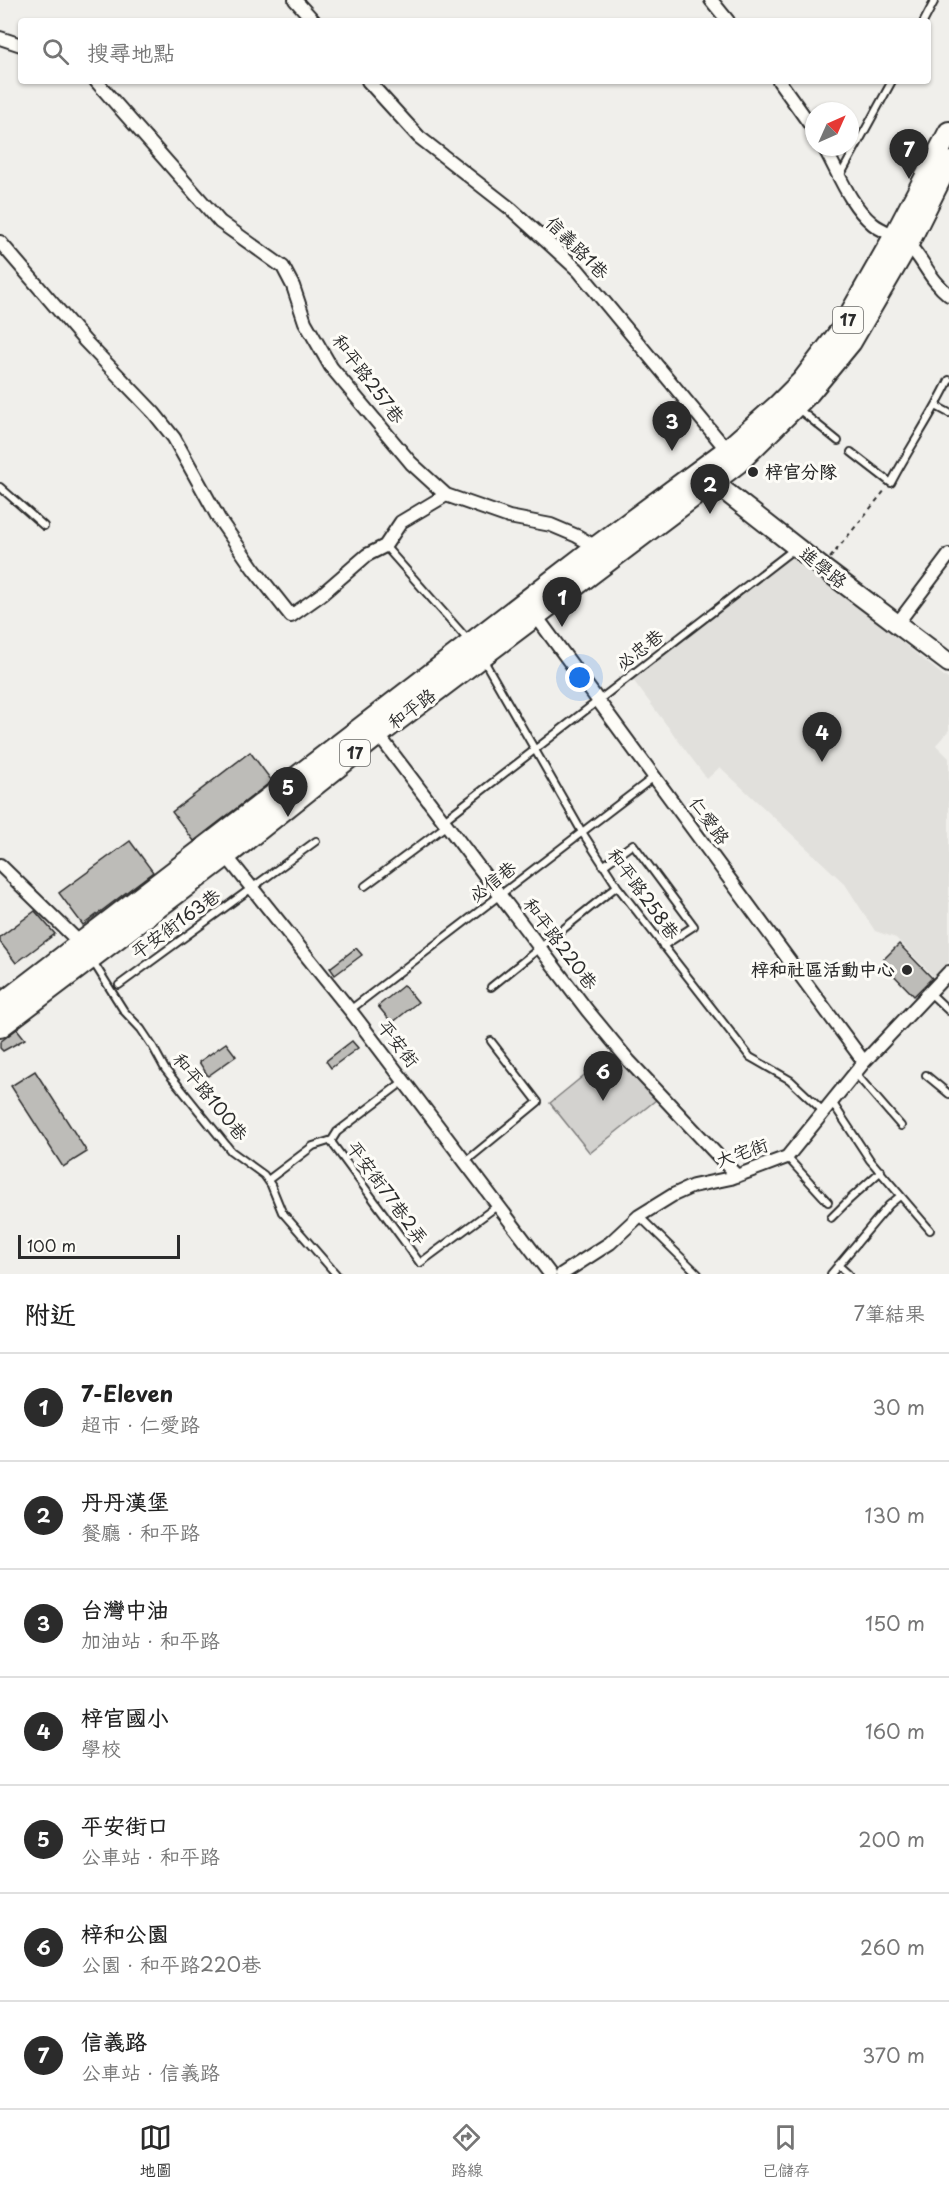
<!DOCTYPE html>
<html lang="zh-TW">
<head>
<meta charset="utf-8">
<style>
  body { margin:0; font-family:"Playpen Sans","LXGW WenKai TC",sans-serif; background:#f6f6f6; color:#222 }
  .compass { position:absolute; left:805px; top:102px; width:54px; height:54px; border-radius:50%; background:#fff; box-shadow:0 2px 4px #0004; rotate:45deg }
  .scale { position:absolute; left:18px; bottom:15px; width:162px; box-sizing:border-box; padding-left:6px; border:3px solid #2b2b2b; border-top:0; font-size:16px; line-height:21px; white-space:nowrap; color:#2b2b2b; -webkit-text-stroke:4px #fdfcf7; paint-order:stroke }
  .you { position:absolute; left:580px; top:678px; width:21px; height:21px; margin:-15px; border:4px solid #fff; border-radius:50%; background:#1a73e8; box-shadow:0 0 0 9px #1a73e833 }
  .badge { display:grid; place-items:center; width:39px; height:39px; border-radius:50%; background:#2b2b2b; color:#fff; font-size:20px; font-weight:700 }
  .pin { position:absolute; translate:-50% -50px; filter:drop-shadow(0 2px 3px #0008) }
  .pin::after { content:''; position:absolute; top:32px; width:21px; height:18px; background:inherit; clip-path:polygon(0 0,100% 0,50% 100%) }
  .list { margin:0; padding:0; list-style:none }
  h2 { display:flex; justify-content:space-between; align-items:center; height:78px; margin:0; padding:0 24px; font-size:26px }
  h2 small { font-size:20px; font-weight:400; color:#767676 }
  .list li { display:grid; grid-template-columns:39px 1fr auto; gap:18px; align-items:center; box-sizing:border-box; height:108px; padding:0 24px; border-top:2px solid #e0e0e0 }
  .list b { display:block; font-size:22px; white-space:nowrap }
  .list p { margin:0; font-size:20px; white-space:nowrap; color:#767676 }
  .list em { font-size:20px; font-style:normal; color:#767676 }
  .icon { flex:none; width:33px; height:33px; fill:none; stroke:currentColor; stroke-width:2; stroke-linecap:round; stroke-linejoin:round }
  .map { position:relative; flex:none; width:949px; height:1274px; overflow:hidden }
  .search { position:absolute; background:#fff; box-shadow:0 2px 4px #0004; left:18px; right:18px; top:18px; height:66px; display:flex; align-items:center; gap:15px; box-sizing:border-box; padding:0 21px; border-radius:6px; color:#767676; font-size:22px }
  .sheet { height:834px; background:#fff }
  nav { display:flex; justify-content:space-around; align-items:center; box-sizing:border-box; height:84px; border-top:2px solid #e0e0e0; background:#fff; font-size:16px; color:#767676 }
  nav a { display:grid; justify-items:center; gap:3px }
  nav .on { color:#2b2b2b }
  .map>svg:first-child { display:block }
  .built { fill:#e1e0dc }
  .green { fill:#d3d2cf; stroke:#7f7e7d; stroke-width:1.5 }
  .building { fill:#bdbcb8; stroke:#2b2b2b; stroke-width:1.5 }
  .lines { fill:none; stroke-linecap:round; stroke-linejoin:round }
  .lane-casing { stroke:#2b2b2b; stroke-width:10 }
  .street-casing { stroke:#2b2b2b; stroke-width:16 }
  .secondary-casing { stroke:#2b2b2b; stroke-width:22 }
  .primary-casing { stroke:#2b2b2b; stroke-width:24 }
  .path { stroke:#2b2b2b; stroke-width:2; stroke-dasharray:4.5 4.5; stroke-linecap:butt }
  .lane { stroke:#fdfcf7; stroke-width:6 }
  .street { stroke:#fdfcf7; stroke-width:12 }
  .secondary { stroke:#fdfcf7; stroke-width:18 }
  .primary { stroke:#fdfcf7; stroke-width:20 }
  .poi-dot { fill:#2b2b2b; stroke:#fdfcf7; stroke-width:2 }
  .labels { text-anchor:middle; stroke-width:6; stroke-linejoin:round; paint-order:stroke }
  .shield { fill:#fdfcf7; stroke:#6a6a68; stroke-width:1.5 }
  .shield-label { font-size:16px; font-weight:bold; fill:#2b2b2b }
  .street-label { font-size:18px; fill:#2b2b2b; stroke:#fdfcf7 }
  .poi-label { font-size:18px; font-weight:bold; fill:#2b2b2b; stroke:#fdfcf7; text-anchor:start }
</style>
</head>
<body>
<div class="map">
<svg width="949" height="1274" viewBox="0 0 949 1274">
  <rect width="100%" height="100%" fill="#f0efeb"/>
  <filter id="ink" filterUnits="userSpaceOnUse"><feTurbulence type="fractalNoise" baseFrequency=".0167" numOctaves="2"/><feDisplacementMap in="SourceGraphic" scale="12" xChannelSelector="R" yChannelSelector="G"/><feConvolveMatrix kernelMatrix="1 2 1 2 8 2 1 2 1" color-interpolation-filters="sRGB"/></filter>
  <g filter="url(#ink)">
    <path class="built" d="M791,553L949,680V730L936,745L949,758V961L934,977L896,938L875,931L845,884L720,767L707,779L633,680Z"/>
    <path class="green" d="M615,1050L656,1100L590,1153L550,1103Z"/>
    <path class="building" d="M250,752L272,781L194,841L172,812Z
      M130,841L153,872L83,925L59,893Z
      M35,911L55,934L16,963L0,942V937Z
      M899,944L932,978L914,996L881,962Z
      M356,948L362,955L335,975L330,968Z
      M404,985L418,1002L392,1023L378,1006Z
      M17,1029L25,1039L3,1051L0,1048V1042Z
      M352,1041L358,1048L331,1068L326,1061Z
      M226,1043L236,1056L208,1076L199,1062Z
      M35,1071L87,1152L63,1167L11,1086Z"/>
    <g class="lines">
      <defs>
        <path id="lane" d="M924,21L935,0
          M840,176L892,81
          M936,406L949,413
          M796,407L838,441
          M851,452L891,483C909,448 932,416 949,380
          M0,487L44,526
          M385,546L468,640
          M483,659L582,832L617,886L750,1057L790,1080L824,1112
          M444,820L794,549
          M603,866L633,844L694,926L663,946
          M365,886L447,825
          M92,960L124,1011L141,1029L153,1047L165,1069L231,1151L264,1175L271,1185L282,1212L336,1274
          M119,985L316,841
          M491,987L617,886
          M930,993L949,1011
          M350,1010L654,777
          M855,1073L901,1126
          M926,1075L949,1094
          M832,1102L870,1160L930,1230
          M332,1140V1143L420,1263L497,1206
          M332,1140L337,1132L404,1081
          M787,1157L828,1202
          M465,1162L538,1102L491,1041
          M268,1180L313,1146L332,1140
          M639,1216L698,1274
          M831,1218L850,1199L881,1171
          M838,1265L848,1274
          M831,1274L889,1205L900,1196"/>
        <path id="street" d="M295,0L314,21
          M711,0L728,21
          M0,38L21,45
          M96,81L220,222L283,267L293,286L305,322L331,367L411,463L446,495L509,517L551,525L577,536L596,547
          M368,81L419,137L511,209L578,270L731,455
          M779,81L814,130
          M824,147C839,174 849,204 873,224C884,233 899,235 909,245C925,262 929,279 949,295
          M0,242L85,341L154,413L174,438L219,519L253,568L291,616L322,594L367,555L385,546L401,522L446,495
          M533,612L864,1062
          M897,624L949,555
          M374,729L587,1010L629,1061L737,1176
          M223,852L350,1010L550,1274
          M0,865L80,943
          M562,1274L610,1243L639,1216L673,1195L693,1186L731,1178L787,1157L864,1062L949,972"/>
        <path id="secondary" d="M703,474L823,568L949,663"/>
        <path id="primary" d="M0,1005L596,547L727,450L777,406L802,381L841,330L895,235L949,132
          M0,1027L226,856L378,735L738,463L809,393L851,342L908,244L949,162"/>
      </defs>
      <use href="#lane" class="lane-casing"/>
      <use href="#street" class="street-casing"/>
      <use href="#secondary" class="secondary-casing"/>
      <use href="#primary" class="primary-casing"/>
      <path class="path" d="M830,558L885,490"/>
      <use href="#lane" class="lane"/>
      <use href="#street" class="street"/>
      <use href="#secondary" class="secondary"/>
      <use href="#primary" class="primary"/>
    </g>
  </g>
  <g class="poi-dot">
    <circle cx="753" cy="472" r="6"/>
    <circle cx="907" cy="970" r="6"/>
  </g>
  <g class="labels">
    <g class="shield">
      <rect x="833" y="307" width="30" height="26" rx="4.5"/>
      <rect x="340" y="740" width="30" height="26" rx="4.5"/>
    </g>
    <g class="shield-label">
      <text x="848" y="326">17</text>
      <text x="355" y="759">17</text>
    </g>
    <g class="street-label">
      <text transform="translate(577 248) rotate(45)" y="6">信義路1巷</text>
      <text transform="translate(368 379) rotate(53)" y="6">和平路257巷</text>
      <text transform="translate(823 568) rotate(38)" y="6">進學路</text>
      <text transform="translate(640 650) rotate(-38)" y="6">必忠巷</text>
      <text transform="translate(412 709) rotate(-37)" y="6">和平路</text>
      <text transform="translate(709 821) rotate(54)" y="6">仁愛路</text>
      <text transform="translate(493 882) rotate(-38)" y="6">必信巷</text>
      <text transform="translate(643 894) rotate(54)" y="6">和平路258巷</text>
      <text transform="translate(176 924) rotate(-36)" y="6">平安街163巷</text>
      <text transform="translate(560 944) rotate(53)" y="6">和平路220巷</text>
      <text transform="translate(398 1044) rotate(52)" y="6">平安街</text>
      <text transform="translate(210 1097) rotate(51)" y="6">和平路100巷</text>
      <text transform="translate(742 1153) rotate(-19)" y="6">大宅街</text>
      <text transform="translate(387 1193) rotate(54)" y="6">平安街77巷2弄</text>
    </g>
    <g class="poi-label">
      <text x="765" y="478">梓官分隊</text>
      <text x="895" y="976" text-anchor="end">梓和社區活動中心</text>
    </g>
  </g>
</svg>
<svg class="compass" viewBox="-18 -18 36 36"><path d="M0-13l5 13h-10z" fill="#e53935"/><path d="M0 13l5-13h-10z" fill="#767676"/></svg>
<div class="scale">100 m</div>
<div class="you"></div>
<div class="pin badge" style="left:562px;top:627px">1</div>
<div class="pin badge" style="left:710px;top:514px">2</div>
<div class="pin badge" style="left:672px;top:451px">3</div>
<div class="pin badge" style="left:822px;top:762px">4</div>
<div class="pin badge" style="left:288px;top:817px">5</div>
<div class="pin badge" style="left:603px;top:1101px">6</div>
<div class="pin badge" style="left:909px;top:179px">7</div>
<div class="search"><svg class="icon" aria-label="search" viewBox="0 0 24 24"><circle cx="10" cy="10" r="6"/><path d="M15 15l6 6"/></svg>搜尋地點</div>
</div>
<section class="sheet">
<h2>附近<small>7筆結果</small></h2>
<ul class="list">
<li><span class="badge">1</span><div><b>7-Eleven</b><p>超市 · 仁愛路</p></div><em>30 m</em></li>
<li><span class="badge">2</span><div><b>丹丹漢堡</b><p>餐廳 · 和平路</p></div><em>130 m</em></li>
<li><span class="badge">3</span><div><b>台灣中油</b><p>加油站 · 和平路</p></div><em>150 m</em></li>
<li><span class="badge">4</span><div><b>梓官國小</b><p>學校</p></div><em>160 m</em></li>
<li><span class="badge">5</span><div><b>平安街口</b><p>公車站 · 和平路</p></div><em>200 m</em></li>
<li><span class="badge">6</span><div><b>梓和公園</b><p>公園 · 和平路220巷</p></div><em>260 m</em></li>
<li><span class="badge">7</span><div><b>信義路</b><p>公車站 · 信義路</p></div><em>370 m</em></li>
</ul>
</section>
<nav>
<a class="on"><svg class="icon" aria-label="map" viewBox="0 0 24 24"><path d="M3 6l6-2 6 2 6-2v14l-6 2-6-2-6 2zM9 4v14M15 6v14"/></svg>地圖</a>
<a><svg class="icon" aria-label="directions" viewBox="0 0 24 24"><path d="M12 3l9 9-9 9-9-9zM9 14v-3h6M13 9l2 2-2 2"/></svg>路線</a>
<a><svg class="icon" aria-label="saved" viewBox="0 0 24 24"><path d="M7 4h10v16l-5-4-5 4z"/></svg>已儲存</a>
</nav>
</body>
</html>
